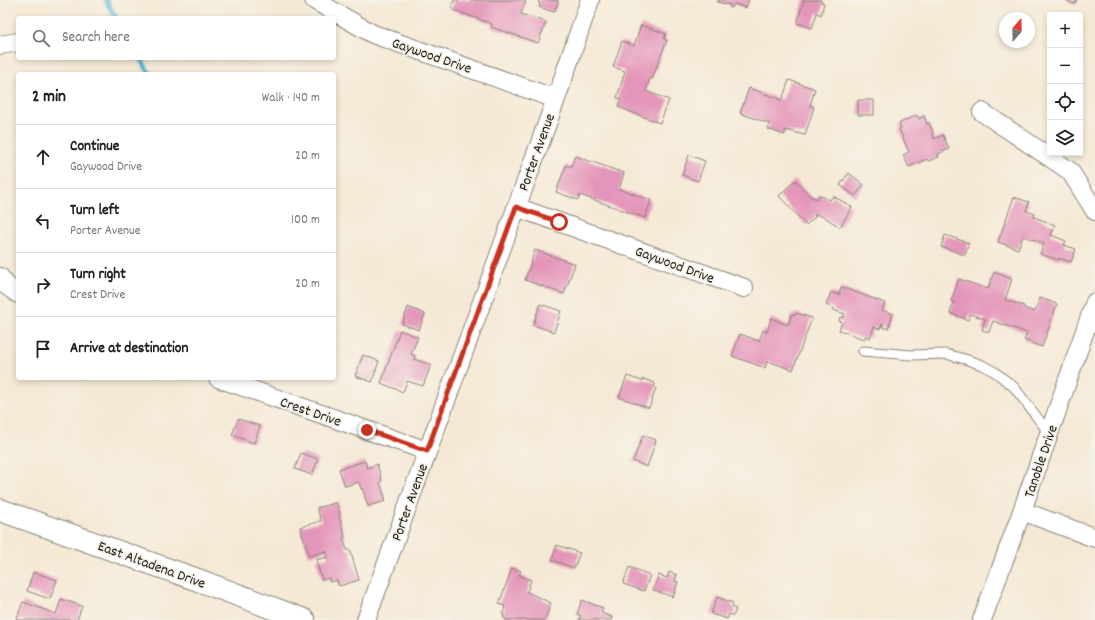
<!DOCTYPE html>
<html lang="en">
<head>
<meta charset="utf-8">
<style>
  body { margin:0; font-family:Dekko,sans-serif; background:#f6f6f6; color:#202124 }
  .controls { position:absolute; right:12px; top:12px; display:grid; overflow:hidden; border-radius:4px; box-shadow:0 2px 6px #0003 }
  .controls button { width:36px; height:36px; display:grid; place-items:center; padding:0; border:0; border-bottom:1px solid #e0e0e0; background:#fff; color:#202124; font:20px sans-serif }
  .compass { position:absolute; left:999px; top:12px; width:36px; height:36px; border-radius:50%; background:#fff; box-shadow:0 2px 6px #0003; rotate:20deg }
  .stop { position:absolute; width:12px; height:12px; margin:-9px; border:3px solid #c8321e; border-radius:50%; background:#fff }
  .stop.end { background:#c8321e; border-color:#fff; box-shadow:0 1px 4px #0008 }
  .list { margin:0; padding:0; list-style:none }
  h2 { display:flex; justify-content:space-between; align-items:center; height:52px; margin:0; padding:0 16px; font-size:17px }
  h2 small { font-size:13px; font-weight:400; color:#757577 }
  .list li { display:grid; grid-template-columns:26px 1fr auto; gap:12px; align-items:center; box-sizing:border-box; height:64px; padding:0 16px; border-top:1px solid #e0e0e0 }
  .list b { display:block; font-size:15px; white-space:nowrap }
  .list p { margin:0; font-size:13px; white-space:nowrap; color:#757577 }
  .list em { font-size:13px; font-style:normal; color:#757577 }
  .icon { flex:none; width:22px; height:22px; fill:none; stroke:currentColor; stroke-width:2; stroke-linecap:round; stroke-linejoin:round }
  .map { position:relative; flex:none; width:1095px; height:620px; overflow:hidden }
  .search { position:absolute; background:#fff; box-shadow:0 2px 6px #0003; left:16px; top:16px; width:320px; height:44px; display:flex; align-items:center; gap:10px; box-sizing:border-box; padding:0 14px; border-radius:4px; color:#757577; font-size:15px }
  .panel { position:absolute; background:#fff; box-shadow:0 2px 6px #0003; left:16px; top:72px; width:320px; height:308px; border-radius:4px }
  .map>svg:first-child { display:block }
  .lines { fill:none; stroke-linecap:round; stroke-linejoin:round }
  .stream { stroke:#50b3cf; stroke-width:5 }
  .building { fill:#e495ba }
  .lane-casing { stroke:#888278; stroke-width:11 }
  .street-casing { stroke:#888278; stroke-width:20 }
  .secondary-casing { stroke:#888278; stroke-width:24 }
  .lane { stroke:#fff; stroke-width:9 }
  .street { stroke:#fff; stroke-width:18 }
  .secondary { stroke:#fff; stroke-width:22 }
  .route { stroke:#c8321e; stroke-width:5 }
  .labels { text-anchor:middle; stroke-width:3.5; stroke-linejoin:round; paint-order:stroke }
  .street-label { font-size:15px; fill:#1c1c1c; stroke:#f7f3e8 }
</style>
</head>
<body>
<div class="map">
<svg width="1095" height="620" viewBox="0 0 1095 620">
  <rect width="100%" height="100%" fill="#f7f3e8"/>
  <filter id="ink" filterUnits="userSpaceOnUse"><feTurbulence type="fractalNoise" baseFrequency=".025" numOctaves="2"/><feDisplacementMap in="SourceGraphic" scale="8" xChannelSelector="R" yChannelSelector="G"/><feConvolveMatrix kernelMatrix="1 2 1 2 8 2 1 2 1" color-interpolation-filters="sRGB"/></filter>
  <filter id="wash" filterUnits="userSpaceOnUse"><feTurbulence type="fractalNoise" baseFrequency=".012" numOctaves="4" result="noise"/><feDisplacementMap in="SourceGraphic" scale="16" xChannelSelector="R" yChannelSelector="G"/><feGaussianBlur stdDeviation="0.9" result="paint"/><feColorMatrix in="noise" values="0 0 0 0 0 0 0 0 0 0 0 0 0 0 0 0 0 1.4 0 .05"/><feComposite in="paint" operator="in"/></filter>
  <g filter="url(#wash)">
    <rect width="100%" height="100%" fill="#f5e9d5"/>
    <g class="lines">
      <path class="stream" d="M106,0L116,18
        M140,58L150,74"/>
    </g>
    <g id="blocks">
      <path class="building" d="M454,0H526L521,14L546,22L538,43L491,27L492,24L451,9Z
        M538,0H557L558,3L554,12L539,7L540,5Z
        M718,0H749L746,8L734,4L732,8L729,6L730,5L718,2Z
        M804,0H821V2L824,3L821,15L817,13L812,28L797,23Z
        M1065,0H1077L1075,4Z
        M641,25L666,34L664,39L667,40L652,79L650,78L646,91L669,100L660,123L618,107L621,99L617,98L625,71L613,67L622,41L634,46Z
        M789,80L815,89L810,106L814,107L805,135L786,130L784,135L768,129L770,124L740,113L749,88L782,100Z
        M858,100H874V115H858Z
        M917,115L919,119L924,116L927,124L929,123L933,133H932L934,139L943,135L949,149L938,154L939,157L928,161L927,159L909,167L903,155L909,152L899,129L901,128L899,125L900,124V123Z
        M689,155L705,161L698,181L682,175Z
        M575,156L624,173L619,189L651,200L645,218L580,195L578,200L556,192L566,165L571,167Z
        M849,173L864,185L855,196L840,185Z
        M795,180L810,196L817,199L819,195L830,200L833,196L852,207L840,227L824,217L815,214L814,216H816L806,225L779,196Z
        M1014,197L1029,202L1026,211L1035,214L1034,217L1055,225L1051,235L1066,241L1064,245L1076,249L1071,262L1059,258V260L1040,254L1044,243L1023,236L1018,249L998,242Z
        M945,235L969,243L965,255L941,247Z
        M535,250L575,264L564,294L525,280Z
        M994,272L1012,279L1005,300L1024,306V308L1035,312L1040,298L1057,304L1042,347L1024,340L1027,333L993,321L989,332L982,330L985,319L970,314L968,320L950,313L954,302L951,301L959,279L988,289Z
        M841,287L885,303L882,310L893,314L888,329L883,327V324H882L880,329L874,327L870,338L866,336L864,339L839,330L842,322L839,321L840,317L843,318L845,314L833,310L834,308L826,305L831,292L839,295Z
        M540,304L561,311L554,332L533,325Z
        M408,307L425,314L419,330L402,324Z
        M796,313L812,318L793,370L767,361L765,368L732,356L740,334L759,341L763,330L767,332L771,318L788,325L792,314L795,315Z
        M400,330L418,337L411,354L415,356L414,359L431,365L423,386L407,381L403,392L381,383Z
        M363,355L379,361L372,382L355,376Z
        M627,376L642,381L643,379L655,383L654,387L656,388L649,408L619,397Z
        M238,419L260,426L254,443L232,435Z
        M643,435L656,440L647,467L633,461Z
        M301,453L318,459L312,475L295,469Z
        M365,461L367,468L377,464L382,481L380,482L386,501L368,506L362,488L361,489L359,482L345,486L339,469Z
        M335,503H337L340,515L339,516L345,537L343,538L347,550H350L359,580L339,586L337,580L330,582L329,578L322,580L316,560L328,557L326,551L309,556L300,527L321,521L317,508Z
        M557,545L580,553L574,568L552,560Z
        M629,567L650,575L644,591L623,584Z
        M512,568L521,571L519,575L531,580L527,592L551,603L545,620H506V619L503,617L504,614H502L505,609L504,608L505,606L499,604Z
        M33,572L57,580L50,599L27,591Z
        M669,572L677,575L675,581L678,582L673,597L653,590L659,575L667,578Z
        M717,597L733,603L732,607L736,609L733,616L729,614L727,619L711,614Z
        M61,599L82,606L77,620H16L23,602L56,614Z
        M582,600L603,608L601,613L612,617L611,620H579L581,616L577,614Z"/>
    </g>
  </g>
  <g filter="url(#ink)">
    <use href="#blocks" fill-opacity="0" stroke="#888278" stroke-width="1"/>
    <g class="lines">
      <defs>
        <path id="lane" d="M863,351L911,355L946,354L968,360L982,365L995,372L1014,387L1049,433"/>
        <path id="street" d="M314,0L373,34L556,99
          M0,45L18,42
          M982,112L1070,171L1095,211
          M516,207L744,288
          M0,277L7,286L18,294
          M218,378L427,451
          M1022,511L1095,538
          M366,620L556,99L590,0
          M982,620L1022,511L1095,302"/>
        <path id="secondary" d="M0,510L198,580L304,620"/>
      </defs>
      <use href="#lane" class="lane-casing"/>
      <use href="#street" class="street-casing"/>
      <use href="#secondary" class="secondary-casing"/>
      <use href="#lane" class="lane"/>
      <use href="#street" class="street"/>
      <use href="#secondary" class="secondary"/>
    </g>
  </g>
  <g class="lines" filter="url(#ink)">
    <path class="route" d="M367,430L427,451L516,207L559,222"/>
  </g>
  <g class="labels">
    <g class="street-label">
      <text transform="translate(432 55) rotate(19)" y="5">Gaywood Drive</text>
      <text transform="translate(536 152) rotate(-70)" y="5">Porter Avenue</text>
      <text transform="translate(675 264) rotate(20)" y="5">Gaywood Drive</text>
      <text transform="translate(311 411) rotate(19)" y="5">Crest Drive</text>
      <text transform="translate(1040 461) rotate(-71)" y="5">Tanoble Drive</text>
      <text transform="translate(409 502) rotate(-70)" y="5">Porter Avenue</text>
      <text transform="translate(152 564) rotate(20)" y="5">East Altadena Drive</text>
    </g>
  </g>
</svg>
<div class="controls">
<button>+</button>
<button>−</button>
<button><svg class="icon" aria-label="locate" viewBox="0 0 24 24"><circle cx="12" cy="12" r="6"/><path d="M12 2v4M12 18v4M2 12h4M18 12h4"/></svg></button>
<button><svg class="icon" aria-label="layers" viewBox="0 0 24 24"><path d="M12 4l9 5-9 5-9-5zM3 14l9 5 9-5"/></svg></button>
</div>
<svg class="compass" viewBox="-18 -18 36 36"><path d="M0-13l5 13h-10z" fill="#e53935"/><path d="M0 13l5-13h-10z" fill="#757577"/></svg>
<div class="stop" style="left:559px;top:222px"></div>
<div class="stop end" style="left:367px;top:430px"></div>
<div class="search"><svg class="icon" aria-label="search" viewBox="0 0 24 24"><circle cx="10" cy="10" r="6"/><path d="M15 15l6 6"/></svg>Search here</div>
<section class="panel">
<h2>2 min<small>Walk · 140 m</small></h2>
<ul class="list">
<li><svg class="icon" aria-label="ahead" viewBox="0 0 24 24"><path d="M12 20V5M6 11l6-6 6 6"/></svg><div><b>Continue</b><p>Gaywood Drive</p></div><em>20 m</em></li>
<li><svg class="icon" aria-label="left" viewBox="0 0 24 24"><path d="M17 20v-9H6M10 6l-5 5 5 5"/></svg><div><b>Turn left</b><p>Porter Avenue</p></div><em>100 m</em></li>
<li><svg class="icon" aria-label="right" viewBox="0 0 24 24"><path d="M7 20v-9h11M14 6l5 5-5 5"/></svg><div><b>Turn right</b><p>Crest Drive</p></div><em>20 m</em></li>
<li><svg class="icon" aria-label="arrive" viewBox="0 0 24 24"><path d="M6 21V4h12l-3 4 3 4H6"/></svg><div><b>Arrive at destination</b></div></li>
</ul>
</section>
</div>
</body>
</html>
